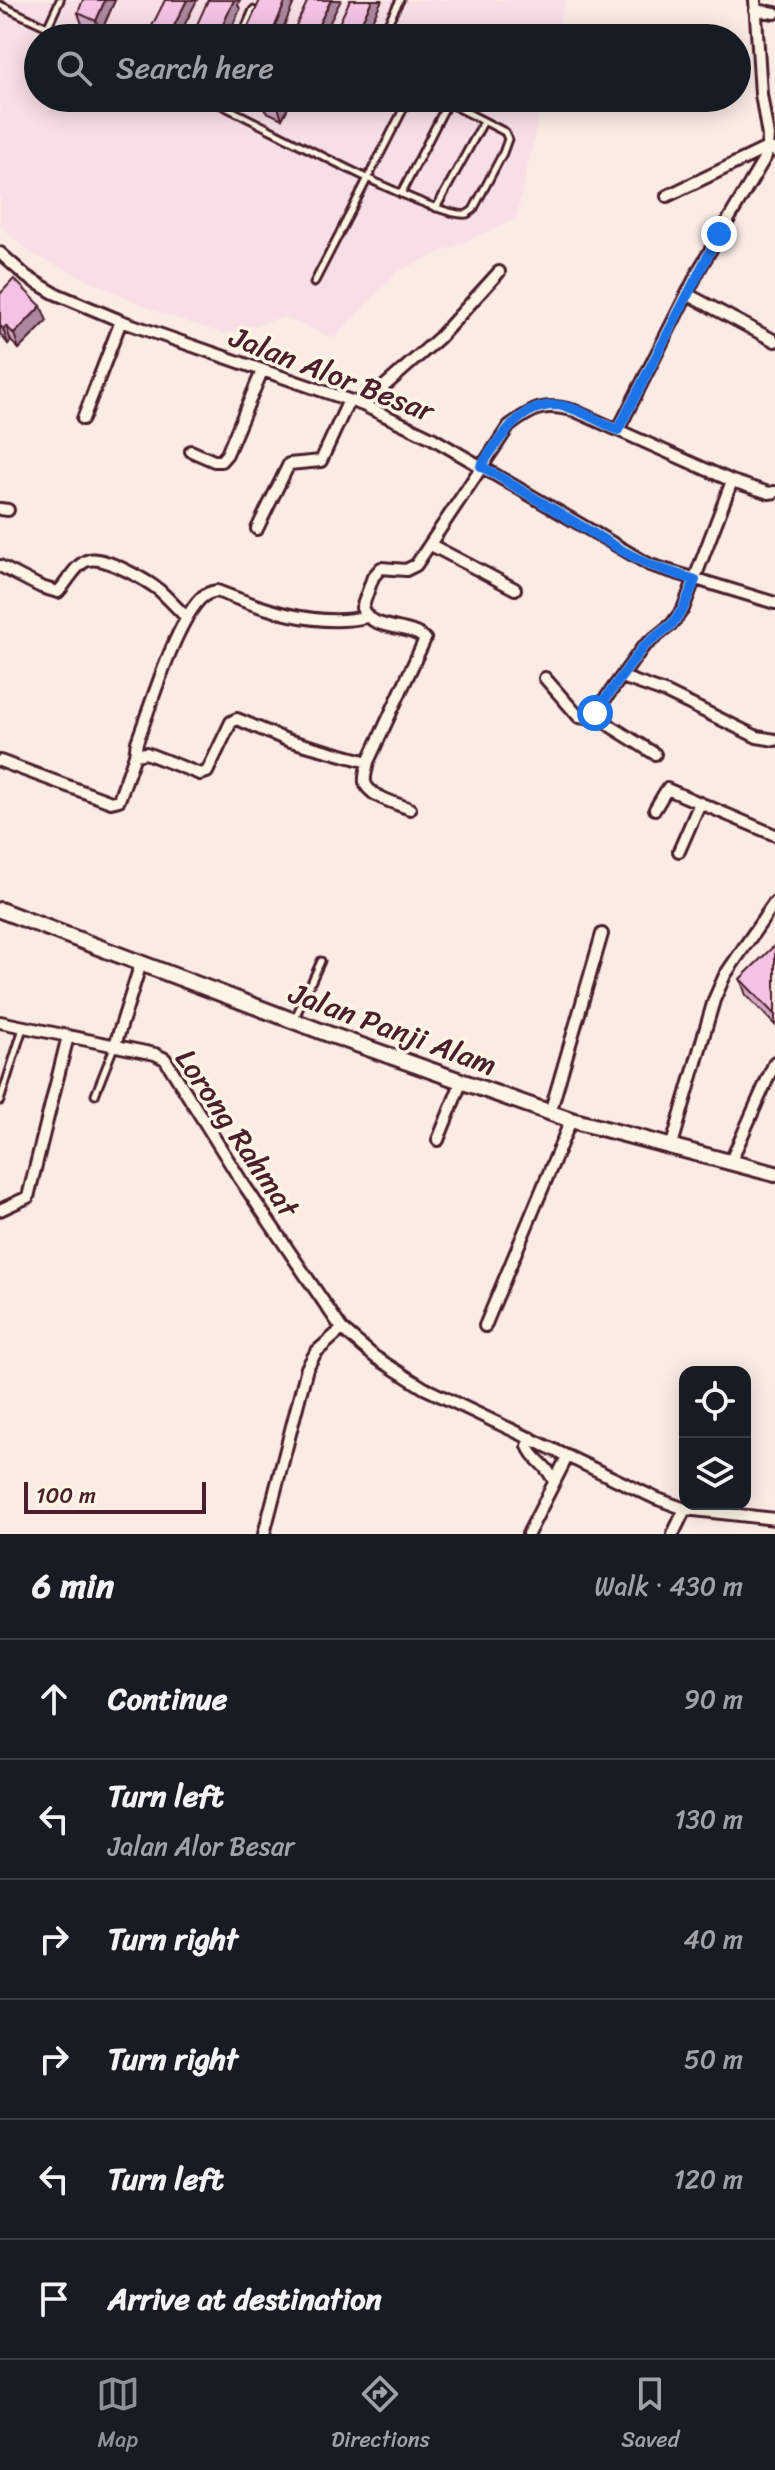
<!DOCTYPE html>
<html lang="en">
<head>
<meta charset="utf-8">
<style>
  body { margin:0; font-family:Sriracha,sans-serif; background:#20242c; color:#f1f3f6 }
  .controls { position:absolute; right:24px; bottom:24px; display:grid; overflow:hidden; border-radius:16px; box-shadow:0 4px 20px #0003 }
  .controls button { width:72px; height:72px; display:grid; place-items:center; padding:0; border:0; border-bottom:2px solid #363941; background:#171b24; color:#f1f3f6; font:40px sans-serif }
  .scale { position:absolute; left:24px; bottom:20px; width:182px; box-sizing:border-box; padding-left:8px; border:4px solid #4a1f2b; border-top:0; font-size:22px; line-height:28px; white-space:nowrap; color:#4a1f2b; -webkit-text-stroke:6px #fcf5e5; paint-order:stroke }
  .stop { position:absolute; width:24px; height:24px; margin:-18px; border:6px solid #1a73e8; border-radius:50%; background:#fff }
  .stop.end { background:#1a73e8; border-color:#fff; box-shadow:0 2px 8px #0008 }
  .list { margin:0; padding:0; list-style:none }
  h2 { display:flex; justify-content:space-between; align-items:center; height:104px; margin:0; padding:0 32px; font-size:34px }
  h2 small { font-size:26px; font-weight:400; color:#9ea1a6 }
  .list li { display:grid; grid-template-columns:52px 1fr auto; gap:24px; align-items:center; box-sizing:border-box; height:120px; padding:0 32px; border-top:2px solid #363941 }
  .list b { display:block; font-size:30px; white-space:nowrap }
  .list p { margin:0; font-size:26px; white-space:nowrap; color:#9ea1a6 }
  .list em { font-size:26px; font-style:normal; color:#9ea1a6 }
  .icon { flex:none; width:44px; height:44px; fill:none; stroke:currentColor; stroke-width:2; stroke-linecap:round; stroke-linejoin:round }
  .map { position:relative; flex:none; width:775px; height:1534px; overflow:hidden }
  .search { position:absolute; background:#171b24; box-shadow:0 4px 20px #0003; left:24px; right:24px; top:24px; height:88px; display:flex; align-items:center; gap:20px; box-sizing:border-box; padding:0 28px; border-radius:44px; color:#9ea1a6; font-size:30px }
  .sheet { height:824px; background:#171b24 }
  nav { display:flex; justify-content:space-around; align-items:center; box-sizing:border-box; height:112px; border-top:2px solid #363941; background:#171b24; font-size:22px; color:#9ea1a6 }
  nav a { display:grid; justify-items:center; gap:4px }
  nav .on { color:#8c9099 }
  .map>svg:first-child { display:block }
  .built { fill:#f8dfe5 }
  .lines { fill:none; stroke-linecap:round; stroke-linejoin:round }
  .lane-casing { stroke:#4a1f2b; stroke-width:11 }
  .street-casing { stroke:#4a1f2b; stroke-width:16 }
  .secondary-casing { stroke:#4a1f2b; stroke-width:20 }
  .lane { stroke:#fcf5e5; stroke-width:5 }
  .street { stroke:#fcf5e5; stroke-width:10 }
  .secondary { stroke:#fcf5e5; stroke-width:14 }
  .wall { fill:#d2a8c4; stroke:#4a1f2b; stroke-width:2 }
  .shaded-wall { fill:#ab88a0; stroke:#4a1f2b; stroke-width:2 }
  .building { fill:#f4c3e4; stroke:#4a1f2b; stroke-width:2 }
  .route { stroke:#1a73e8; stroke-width:10 }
  .labels { text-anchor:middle; stroke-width:7; stroke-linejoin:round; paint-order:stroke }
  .street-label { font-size:30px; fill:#4a1f2b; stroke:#fcf5e5 }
</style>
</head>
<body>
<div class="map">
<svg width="775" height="1534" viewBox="0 0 775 1534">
  <rect width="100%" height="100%" fill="#faebe5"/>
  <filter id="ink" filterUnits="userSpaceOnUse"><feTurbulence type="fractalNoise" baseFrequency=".0125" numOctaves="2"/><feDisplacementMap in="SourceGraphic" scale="16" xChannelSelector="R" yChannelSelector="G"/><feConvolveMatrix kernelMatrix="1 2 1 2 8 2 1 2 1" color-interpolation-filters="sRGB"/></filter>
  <g filter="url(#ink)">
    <path class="built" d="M0,0H565L556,38H38V98H543L516,219L398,271L334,338L283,317L225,334L160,313L30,253L0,225Z"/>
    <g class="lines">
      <defs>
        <path id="lane" d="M0,5L71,38
          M48,26L60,0
          M241,38L253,10
          M380,38L400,0
          M206,98C249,116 436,221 467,214L473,210L503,153L508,139L505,132L439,98
          M401,194L448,102
          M436,208L484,121
          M314,283L409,98
          M294,1020L321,961
          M95,1095L114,1047
          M0,1101L23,1028"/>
        <path id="street" d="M755,10L775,13
          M667,196L769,147L775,151
          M0,253L27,277L54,293L121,321L363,405L432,438L650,565L775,603
          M687,294L775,341
          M363,405L439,338L499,272
          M83,419L121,321
          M618,430L700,268L766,156L768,136L761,94L755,0
          M191,451L214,461H221L227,454L262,371
          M0,509L8,510
          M257,529L289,464L321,461L349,400
          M431,545L515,589
          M0,566L41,587L58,592C67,583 76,563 89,560C104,556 146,580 159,590C168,598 177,608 186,617
          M622,677L667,693L757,737L775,740
          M545,678L579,717L587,718L595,713L643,647L672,624L683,609L732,481
          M595,713L612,727L655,754
          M135,755L137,742C151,705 175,625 200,599C205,594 210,592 217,591C263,609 316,628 366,617
          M0,761L111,802L119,800L135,755L146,753L200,774L207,772L231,722L237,719L287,740L368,762L425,639C407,623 372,632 362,608L373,577L381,568L406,570L416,565L509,426C533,408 545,402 575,411L732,481L769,493L775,492
          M368,762C367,768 364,776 365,782C368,797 399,804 410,809
          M655,809L667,789L775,835
          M679,851L700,803
          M0,1022L155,1054L165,1059L240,1179L342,1329L375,1357L424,1388L655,1498L685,1509L775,1519
          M115,1045L141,963
          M550,1113L602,934
          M438,1140L461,1083
          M671,1148L714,1000L725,975L775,902
          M730,1163L775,1062
          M0,1210L28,1197L68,1036
          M485,1326L571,1120
          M531,1438L528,1446C534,1462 547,1463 554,1482
          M264,1534L307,1368L316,1352L342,1329
          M528,1534L567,1457
          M673,1534L685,1509"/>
        <path id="secondary" d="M0,910L331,1035L571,1120L775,1174"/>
      </defs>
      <use href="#lane" class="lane-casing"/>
      <use href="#street" class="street-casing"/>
      <use href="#secondary" class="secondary-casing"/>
      <use href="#lane" class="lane"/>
      <use href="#street" class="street"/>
      <use href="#secondary" class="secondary"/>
    </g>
    <path class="wall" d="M115,0L101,32L82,24L78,13Z
      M261,98H293L282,119L265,111Z
      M0,294L47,321L19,349L11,341L8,344L0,334Z
      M775,945V1025L746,995L740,979Z"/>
    <path class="shaded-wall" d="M105,0H115L101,32L96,21Z
      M187,0H197L178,38H168Z
      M234,0H240L238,4L240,9L227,38H217Z
      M286,0H295L279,38H270Z
      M331,0H341L322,38H312Z
      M372,0H382L364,38H354Z
      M283,98H293L282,119L278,107Z
      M41,306L47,321L19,349L14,334Z
      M6,326L11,341L8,344L3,329Z"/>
    <path class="building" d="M83,0H105L96,21L78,13Z
      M165,0H187L168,38H146Z
      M208,0H234L217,38H191Z
      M260,0H286L270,38H243Z
      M308,0H331L312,38H290Z
      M350,0H372L354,38H332Z
      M261,98H283L278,107Z
      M14,279L41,306L14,334L6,326L3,329L0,325V294Z
      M775,945V1015L740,979Z"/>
  </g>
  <g class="lines" filter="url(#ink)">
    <path class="route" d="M595,713L643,647L672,624L683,609L695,580L650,565L623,551L481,466C499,440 518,406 554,405C574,405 599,422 618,430L719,234"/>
  </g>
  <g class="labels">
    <g class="street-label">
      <text transform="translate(332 374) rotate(21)" y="10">Jalan Alor Besar</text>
      <text transform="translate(393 1029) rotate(20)" y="10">Jalan Panji Alam</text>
      <text transform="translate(237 1133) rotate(56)" y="10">Lorong Rahmat</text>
    </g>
  </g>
</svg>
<div class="controls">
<button><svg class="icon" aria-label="locate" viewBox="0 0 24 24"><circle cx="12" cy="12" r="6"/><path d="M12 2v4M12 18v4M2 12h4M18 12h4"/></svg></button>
<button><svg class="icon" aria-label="layers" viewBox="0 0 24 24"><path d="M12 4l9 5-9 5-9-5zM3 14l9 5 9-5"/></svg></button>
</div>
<div class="scale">100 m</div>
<div class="stop" style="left:595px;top:713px"></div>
<div class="stop end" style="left:719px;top:234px"></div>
<div class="search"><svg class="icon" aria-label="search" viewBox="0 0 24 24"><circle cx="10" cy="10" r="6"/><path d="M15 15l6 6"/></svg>Search here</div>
</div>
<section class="sheet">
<h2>6 min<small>Walk · 430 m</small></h2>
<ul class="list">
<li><svg class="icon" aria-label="ahead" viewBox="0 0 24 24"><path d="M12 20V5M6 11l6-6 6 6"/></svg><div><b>Continue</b></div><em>90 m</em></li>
<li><svg class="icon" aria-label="left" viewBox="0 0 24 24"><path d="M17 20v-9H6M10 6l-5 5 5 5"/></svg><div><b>Turn left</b><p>Jalan Alor Besar</p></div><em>130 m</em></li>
<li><svg class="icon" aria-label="right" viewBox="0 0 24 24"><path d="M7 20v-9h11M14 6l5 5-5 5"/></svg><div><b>Turn right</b></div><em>40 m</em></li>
<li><svg class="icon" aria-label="right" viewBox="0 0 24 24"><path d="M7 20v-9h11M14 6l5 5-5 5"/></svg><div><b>Turn right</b></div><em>50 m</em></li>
<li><svg class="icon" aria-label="left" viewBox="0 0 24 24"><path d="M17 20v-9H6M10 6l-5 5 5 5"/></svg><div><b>Turn left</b></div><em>120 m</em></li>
<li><svg class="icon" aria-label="arrive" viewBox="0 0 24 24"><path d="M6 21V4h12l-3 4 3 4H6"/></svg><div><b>Arrive at destination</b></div></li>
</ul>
</section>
<nav>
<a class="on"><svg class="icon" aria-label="map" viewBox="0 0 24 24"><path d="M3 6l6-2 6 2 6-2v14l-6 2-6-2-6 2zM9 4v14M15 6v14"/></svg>Map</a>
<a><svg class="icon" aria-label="directions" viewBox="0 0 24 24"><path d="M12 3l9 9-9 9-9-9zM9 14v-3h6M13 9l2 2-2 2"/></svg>Directions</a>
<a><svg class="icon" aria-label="saved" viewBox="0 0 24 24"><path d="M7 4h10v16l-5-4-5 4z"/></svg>Saved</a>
</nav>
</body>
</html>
